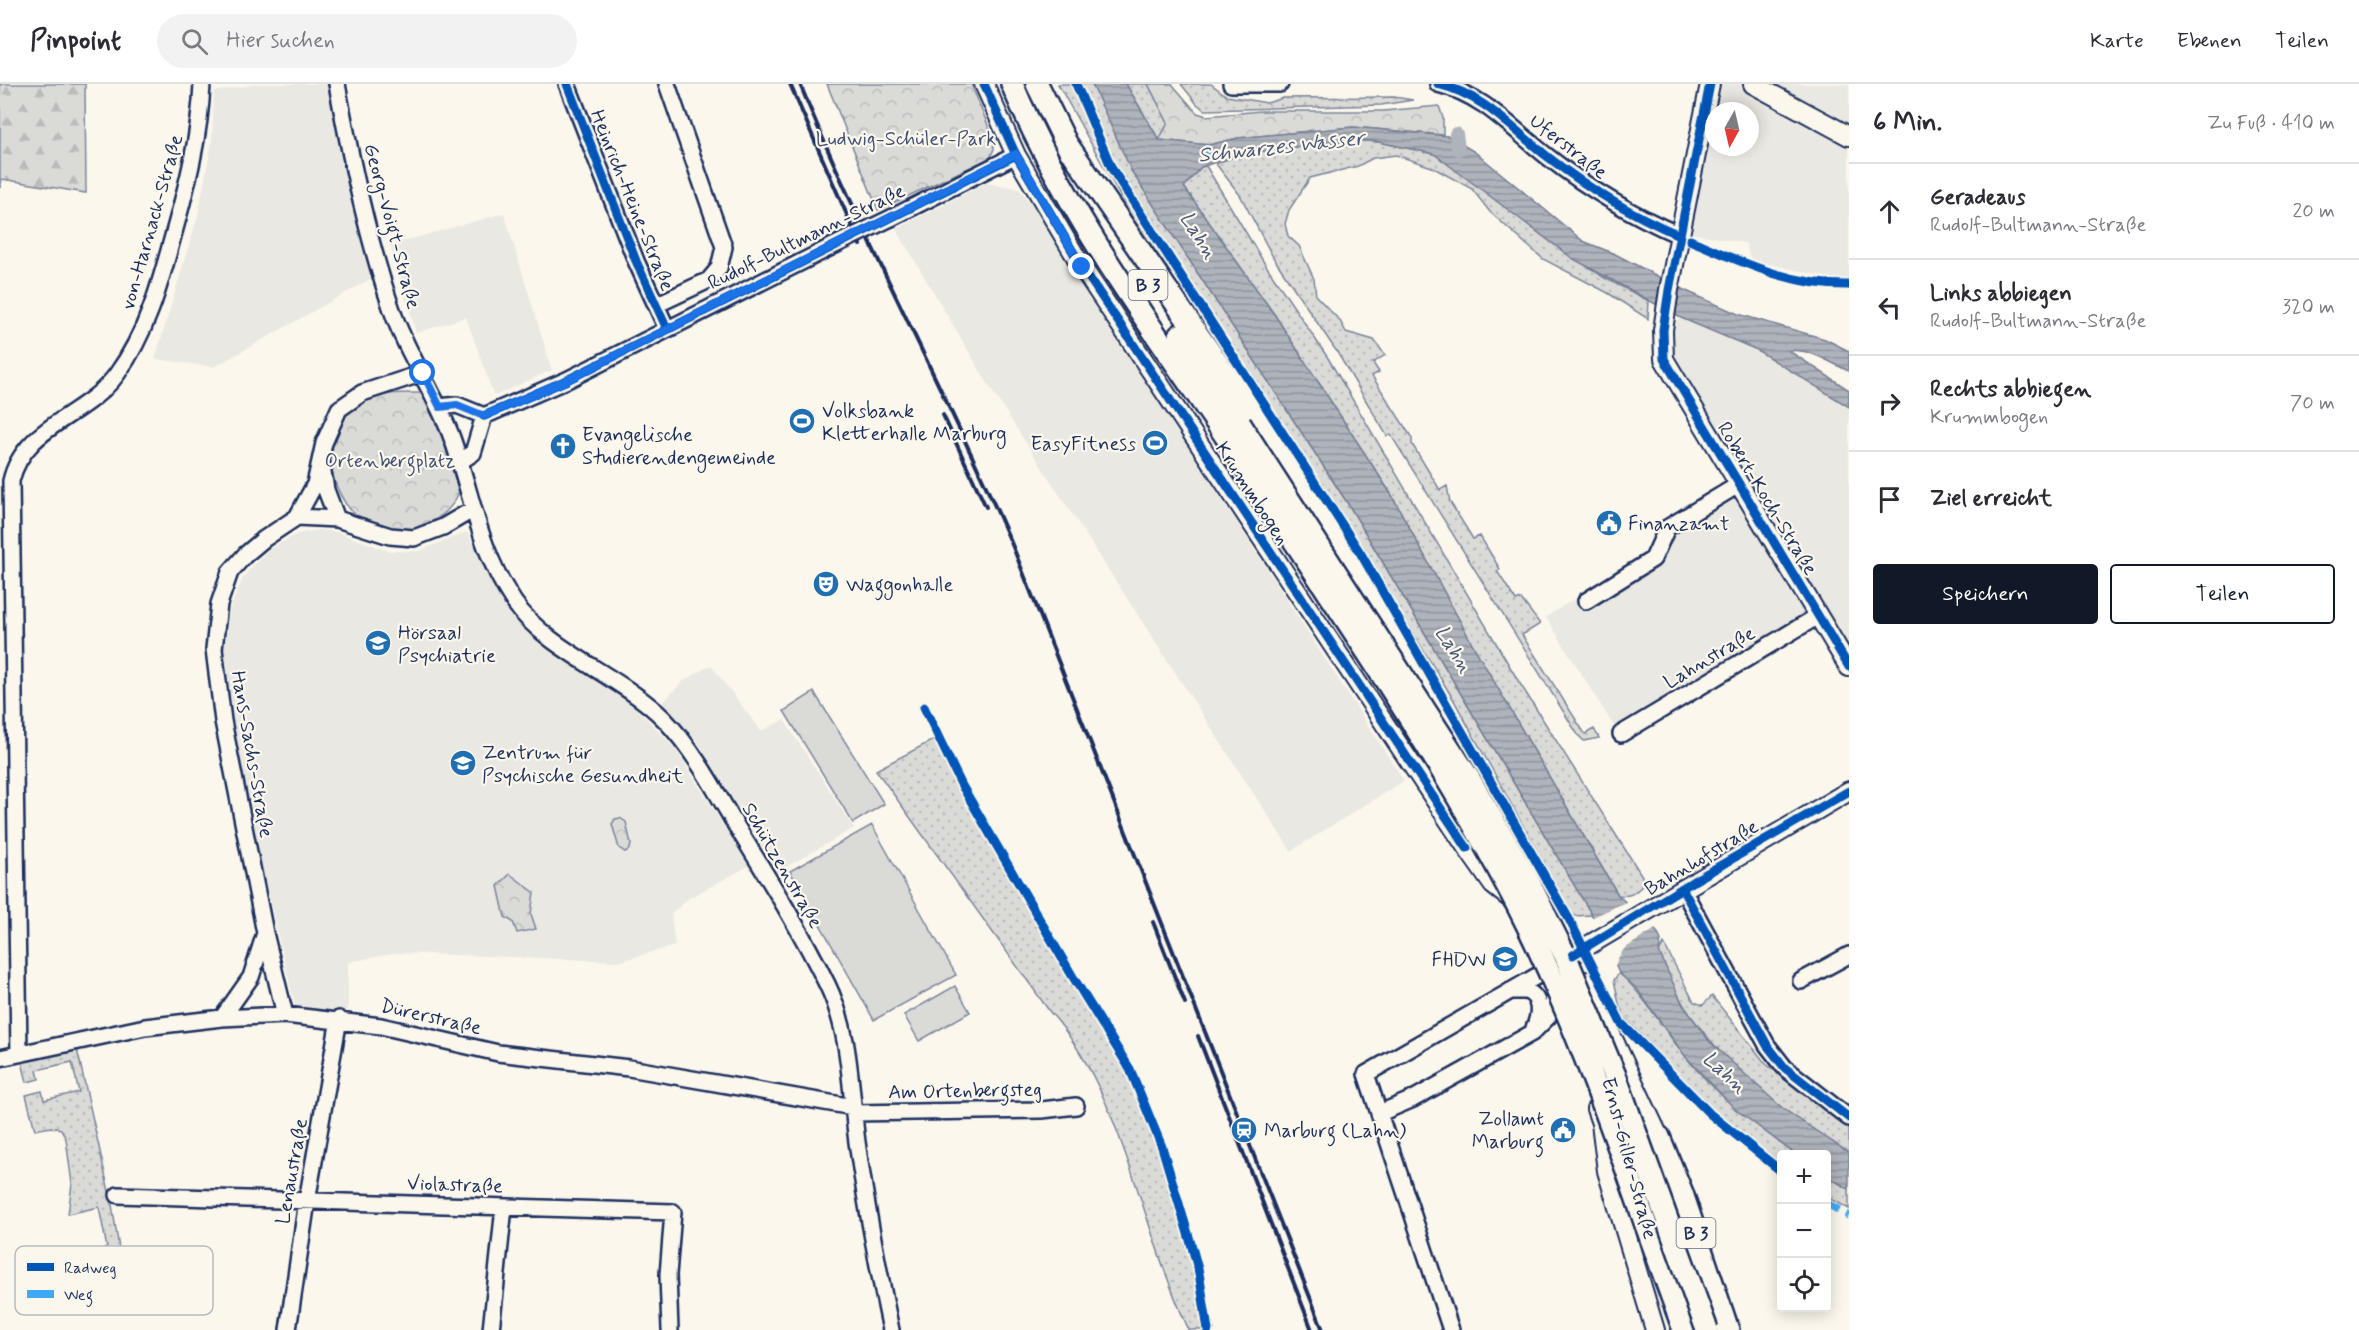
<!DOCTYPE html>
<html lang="de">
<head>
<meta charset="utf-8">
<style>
  body { margin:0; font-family:Mynerve,sans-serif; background:#f2f2f3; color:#2b2b33 }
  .controls { position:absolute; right:18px; bottom:18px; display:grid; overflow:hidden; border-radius:6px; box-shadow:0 3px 15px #0003 }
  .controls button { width:54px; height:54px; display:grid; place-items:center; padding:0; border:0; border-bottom:2px solid #e1e1e2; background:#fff; color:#2b2b33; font:30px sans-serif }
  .compass { position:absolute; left:1705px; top:18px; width:54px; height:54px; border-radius:50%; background:#fff; box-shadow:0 3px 15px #0003; rotate:188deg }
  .stop { position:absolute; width:18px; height:18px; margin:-14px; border:4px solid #1a73e8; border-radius:50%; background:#fff }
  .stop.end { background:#1a73e8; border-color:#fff; box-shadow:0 2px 6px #0008 }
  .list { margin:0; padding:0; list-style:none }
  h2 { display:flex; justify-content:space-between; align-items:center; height:78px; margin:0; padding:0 24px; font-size:26px }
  h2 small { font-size:20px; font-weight:400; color:#7c7c81 }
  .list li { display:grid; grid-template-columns:39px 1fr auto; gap:18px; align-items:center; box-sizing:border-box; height:96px; padding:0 24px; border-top:2px solid #e1e1e2 }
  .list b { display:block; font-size:22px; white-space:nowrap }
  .list p { margin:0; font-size:20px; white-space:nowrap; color:#7c7c81 }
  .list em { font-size:20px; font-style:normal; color:#7c7c81 }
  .actions { display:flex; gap:12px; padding:18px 24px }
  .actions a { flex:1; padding:14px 0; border:2px solid #111827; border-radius:6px; text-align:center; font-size:21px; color:#111827 }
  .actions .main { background:#111827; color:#fff }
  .icon { flex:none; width:33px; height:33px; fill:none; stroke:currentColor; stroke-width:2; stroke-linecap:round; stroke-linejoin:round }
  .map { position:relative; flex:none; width:1849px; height:1246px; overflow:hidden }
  header { display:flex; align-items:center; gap:36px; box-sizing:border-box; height:84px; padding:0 30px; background:#fff; border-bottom:2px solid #e1e1e2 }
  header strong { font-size:28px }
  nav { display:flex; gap:33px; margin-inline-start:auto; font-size:21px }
  .search { width:420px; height:54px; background:#f2f2f3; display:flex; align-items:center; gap:15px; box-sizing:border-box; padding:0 21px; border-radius:33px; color:#7c7c81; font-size:22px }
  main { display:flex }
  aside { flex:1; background:#fff }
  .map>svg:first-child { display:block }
  .built { fill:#eae8e2 }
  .grass { fill:url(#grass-dots); stroke:#7a849a; stroke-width:1.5 }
  .forest { fill:url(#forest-firs); stroke:#7a849a; stroke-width:1.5 }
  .park { fill:url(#park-crowns); stroke:#7a849a; stroke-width:1.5 }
  .garden { fill:#dadad7; stroke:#7a849a; stroke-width:1.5 }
  .water { fill:url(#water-rules); stroke:#747e96; stroke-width:1.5 }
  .pier { fill:#fbf7ec }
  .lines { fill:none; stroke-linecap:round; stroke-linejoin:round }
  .canal { stroke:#afb3bb; stroke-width:14 }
  .minor-casing { stroke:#1b2f5e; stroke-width:20 }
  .major-casing { stroke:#1b2f5e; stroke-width:22 }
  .highway-casing { stroke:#1b2f5e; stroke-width:26 }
  .minor { stroke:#fbf7ec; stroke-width:15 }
  .major { stroke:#fbf7ec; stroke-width:18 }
  .highway { stroke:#fbf7ec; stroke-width:21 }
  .rail { stroke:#1b2f5e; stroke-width:4 }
  .minor-bridge-casing { stroke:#1b2f5e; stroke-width:20; stroke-linecap:butt }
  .highway-bridge-casing { stroke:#1b2f5e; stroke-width:26; stroke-linecap:butt }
  .minor-bridge { stroke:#fbf7ec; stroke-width:15 }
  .highway-bridge { stroke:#fbf7ec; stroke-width:21 }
  .quiet { stroke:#3fa9f5; stroke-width:8; stroke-dasharray:15 8; stroke-linecap:butt }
  .cycleway-casing { stroke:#fbf7ec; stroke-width:13 }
  .cycleway { stroke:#0057b8; stroke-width:9 }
  .route { stroke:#1a73e8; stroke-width:8 }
  .labels { text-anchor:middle; stroke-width:4.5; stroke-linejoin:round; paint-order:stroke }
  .shield { fill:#fbf7ec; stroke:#5e6b89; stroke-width:1.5 }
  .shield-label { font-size:18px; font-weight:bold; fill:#1b2f5e }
  .park-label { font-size:20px; fill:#415176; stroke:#fbf7ec }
  .street-label { font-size:20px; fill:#1b2f5e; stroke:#fbf7ec }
  .poi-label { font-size:20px; fill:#1b2f5e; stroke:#fbf7ec; text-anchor:start }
  .water-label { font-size:21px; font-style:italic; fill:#47577a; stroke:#fbf7ec }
  .key { fill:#fbf7ec; stroke:#b8bbc1; stroke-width:1.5 }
  .key-label { font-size:16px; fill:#1b2f5e }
</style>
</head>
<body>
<header>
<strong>Pinpoint</strong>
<div class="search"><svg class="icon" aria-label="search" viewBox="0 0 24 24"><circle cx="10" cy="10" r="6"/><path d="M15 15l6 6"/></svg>Hier suchen</div>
<nav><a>Karte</a><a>Ebenen</a><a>Teilen</a></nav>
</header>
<main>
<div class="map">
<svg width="1849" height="1246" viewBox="0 0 1849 1246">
  <defs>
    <pattern id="grass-dots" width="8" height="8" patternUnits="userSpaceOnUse" patternTransform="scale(1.5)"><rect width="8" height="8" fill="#dadad7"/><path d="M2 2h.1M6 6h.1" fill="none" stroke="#babbbb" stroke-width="1.8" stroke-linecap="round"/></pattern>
    <pattern id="forest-firs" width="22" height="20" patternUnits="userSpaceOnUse" patternTransform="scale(1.5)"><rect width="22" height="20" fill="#dadad7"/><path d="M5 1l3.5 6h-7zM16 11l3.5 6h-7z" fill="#babbbb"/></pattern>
    <pattern id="park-crowns" width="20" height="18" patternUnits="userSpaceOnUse" patternTransform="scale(1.5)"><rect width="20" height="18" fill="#dadad7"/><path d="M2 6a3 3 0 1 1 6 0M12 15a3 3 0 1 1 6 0" fill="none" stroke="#babbbb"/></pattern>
    <pattern id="water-rules" width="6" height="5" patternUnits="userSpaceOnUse" patternTransform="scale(1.5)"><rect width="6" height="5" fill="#afb3bb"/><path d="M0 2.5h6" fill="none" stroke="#8e929b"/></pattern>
  </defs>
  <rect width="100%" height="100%" fill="#fbf7ec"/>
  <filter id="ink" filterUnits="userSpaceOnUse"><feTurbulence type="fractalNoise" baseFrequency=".0167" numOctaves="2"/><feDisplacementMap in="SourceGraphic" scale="12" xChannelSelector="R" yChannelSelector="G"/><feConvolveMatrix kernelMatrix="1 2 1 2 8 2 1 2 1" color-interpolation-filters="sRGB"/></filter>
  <g filter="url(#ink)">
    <path class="built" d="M257,0H330L376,192L214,283L155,275L198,131L212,57L214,8Z
      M1722,0H1849V198L1751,176L1745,159L1691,149L1714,36V63H1750V27H1716Z
      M986,99L1019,104L1032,121L1404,697L1291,767L991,305L896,145Z
      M504,129L552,286L494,312L466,233L416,249L390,161Z
      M1681,234L1757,266L1849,323V566L1825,525L1618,649L1546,533L1574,515L1586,527L1659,480L1671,447L1743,400L1670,268L1672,239Z
      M317,446L337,448L389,467H418L467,448L507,524L525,545L632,620L675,664L749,782L689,814L671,830L675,862L620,877L398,869L348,878V926L296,925L256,761L233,636L224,564L230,525L243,494L256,478L268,466L297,450Z
      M711,581L761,647L784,636L854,744L778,788L698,658L662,619L683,597Z"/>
    <path class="grass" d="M1058,0H1092L1132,88L1350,423L1592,831L1573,832L1452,613L1357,458L1159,182Z
      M1126,0H1148L1168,39L1159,56Z
      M1181,0H1211L1227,12L1267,19L1283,14L1394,13L1413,16L1381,21L1205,26L1197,20Z
      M1354,56L1379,58L1435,70L1603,193L1649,217L1648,235L1608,209L1543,175L1490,128L1472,105L1432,83L1396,71L1373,74L1358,82L1310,94L1289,126L1285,140L1288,152L1299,162L1314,195L1316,212L1340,237L1346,248L1374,256L1385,271L1373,279L1379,288L1372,292L1412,354V360L1440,406L1447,402L1450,418L1473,455L1480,452L1500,485L1497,487L1516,517L1521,515L1540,540L1522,551L1585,650L1594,645L1599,654L1584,657L1578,651L1391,351L1387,352L1337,268L1273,173L1240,111L1216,80C1257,59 1309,66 1354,56Z
      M1206,82L1263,177L1328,274L1519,598L1642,792V802C1634,810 1629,813 1618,811L1475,565L1391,410L1274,230L1184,103L1201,83Z
      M935,655C976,738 1023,818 1070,897C1088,928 1113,958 1127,990C1160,1064 1184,1145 1202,1223L1210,1225L1214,1246H1189C1141,1146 1124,1010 1050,928L876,686Z
      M1664,860L1694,918L1703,921L1712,912L1766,980L1849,1044V1069C1787,1032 1725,983 1685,923C1674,906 1667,886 1659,868Z
      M1619,889C1646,913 1662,944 1685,972C1716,1011 1755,1040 1795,1070H1782L1781,1081L1713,1027L1625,934L1619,920L1614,896Z
      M77,965L112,1121L122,1183L45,1192L42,1175L107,1164L99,1123L68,1130L72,1100L66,1055L61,1045L51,1043L35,1046L26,1011L42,1007L44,1016L79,1008L72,978L37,986L39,995L27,998L22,978Z
      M1826,1092L1849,1105V1125L1827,1113Z"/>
    <path class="forest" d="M0,0H85L86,109L2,95L0,104Z"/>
    <path class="park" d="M827,0H971L994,56V65L990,74L878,126Z
      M1148,0H1172L1197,29L1207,32L1261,27H1383L1439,22L1443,34V51L1353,43L1238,54L1209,61L1159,56L1168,39Z
      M422,309L435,329L459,408C452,425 441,434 424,441C340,477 292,344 372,314C389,308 405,309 422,309Z
      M620,734L626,738L631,760L630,765L625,768L619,764L612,740L615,735Z
      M510,790L534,808L531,830L536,845L517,849L513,838L505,833L498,802Z"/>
    <path class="garden" d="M814,608L884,720L853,739L784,627Z
      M872,741L956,891L874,936L790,787Z
      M955,902L970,928L919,957L904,931Z"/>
    <path class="water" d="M1092,0H1126L1159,56L1209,61L1238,54L1353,43L1448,52L1475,68L1583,157L1615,170L1684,206L1738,230L1825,255L1849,267V287C1830,279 1810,264 1789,267L1849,306V323L1757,266L1681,234L1572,174L1434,70L1379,58L1354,56L1276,65L1228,74L1201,83L1184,103L1274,230L1391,410L1475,565L1618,811L1657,848L1661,856L1659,868L1683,921L1710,958L1782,1024L1849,1069V1105L1827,1092L1826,1070H1795L1735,1025L1685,972L1637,905L1619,889L1592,831L1350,423L1132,88Z"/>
    <path class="pier" d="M1628,817L1657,844L1624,865L1617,876L1614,886L1591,834Z"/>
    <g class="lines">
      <path class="canal" d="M1456,50L1458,65"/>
      <defs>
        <path id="minor" d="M337,0C351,76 367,153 392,226C407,271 436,310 452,354C473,413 478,464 514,518C547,567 622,592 664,635C693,665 714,704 735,740C767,792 800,845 827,900C851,949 850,1005 857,1058C866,1121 878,1184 891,1246
          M567,0L636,177L667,245
          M1231,0H1280
          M1438,0C1484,11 1512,45 1548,73C1589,105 1632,131 1679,151
          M891,134L1016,71
          M656,221L709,196L719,184L724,163L667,0
          M440,323L457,321L484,332L567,296L829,164
          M461,377L473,369L484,332
          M322,382L326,406L337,435
          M297,433L337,435L390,452L414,454L443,443L472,426
          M1586,517L1653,475L1667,444L1738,401
          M1621,650L1818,532
          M1682,804L1767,961L1785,984L1849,1034
          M1801,897L1849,871
          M1510,907H1526C1542,913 1540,931 1534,944
          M285,931L265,849L223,637L214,565L219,520L230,488L245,471L264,455L297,433L315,400L324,359L339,325L362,309L423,289
          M222,934L251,893L265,849
          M19,970L11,397C24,341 86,333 117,290C147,249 160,200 173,152C187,102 200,52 202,0
          M0,974L145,943L222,934L285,931L381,942L498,969L629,984L853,1023
          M854,1029L1042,1026L1076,1022
          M1380,1029L1413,1015L1532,949L1548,933L1554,915
          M118,1111L673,1128L668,1191L670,1246
          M288,1246L307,1117L339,935
          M491,1246L504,1123
          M1451,1246L1366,990L1556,881"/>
        <path id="major" d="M984,0L1016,71L1082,183L1467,764L1493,801L1516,819
          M1710,0L1669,206L1663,246L1664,275L1849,583
          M1753,0L1849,52
          M1557,880L1849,707
          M1586,897L1659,1053L1657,1066
          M1596,1025L1601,1039L1607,1087L1655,1246"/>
        <path id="highway" d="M1012,0C1065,126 1148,239 1225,351
          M1037,0L1070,67
          M1064,56L1367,497L1411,573L1458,664
          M1180,251L1240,340
          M1659,1053L1682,1109L1728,1246
          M1646,1141L1684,1246"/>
      </defs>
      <use href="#minor" class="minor-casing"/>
      <use href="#major" class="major-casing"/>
      <use href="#highway" class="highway-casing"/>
      <use href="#minor" class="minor"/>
      <use href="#major" class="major"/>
      <use href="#highway" class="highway"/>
      <path class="rail" d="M790,0L860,161
        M800,0C864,158 946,307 1013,463L1323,1246
        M943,331L986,423
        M1153,838L1185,919
        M1198,952L1312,1246"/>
      <defs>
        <path id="minor-bridge" d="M829,164L891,134"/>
        <path id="highway-bridge" d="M1240,340L1468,693L1527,795L1565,871L1616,994L1707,1246
          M1225,351C1322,502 1428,650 1511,809C1566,914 1607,1028 1646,1141"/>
      </defs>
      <use href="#minor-bridge" class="minor-bridge-casing"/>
      <use href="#highway-bridge" class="highway-bridge-casing"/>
      <use href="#minor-bridge" class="minor-bridge"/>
      <use href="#highway-bridge" class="highway-bridge"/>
      <path class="quiet" d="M1205,62L1211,81
        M1826,1119L1849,1132"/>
      <defs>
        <path id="cycleway" d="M567,0L636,177L667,245
          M984,0L1016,71L1082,183L1467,764
          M1076,0L1112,85L1361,470L1569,835L1621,939L1710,1030L1782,1088
          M1438,0C1484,11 1512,45 1548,73C1589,105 1632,131 1679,151
          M1710,0L1669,206L1663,246L1664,275L1849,583
          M1690,156C1741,178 1791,202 1849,201
          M484,332L567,296L1016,71
          M924,623L961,700L1073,893L1130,985L1162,1063L1192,1163L1199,1189L1208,1246
          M1682,804L1767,961L1785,984L1849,1034
          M1573,871L1692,798L1849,707"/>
      </defs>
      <use href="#cycleway" class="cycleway-casing"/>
      <use href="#cycleway" class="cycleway"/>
    </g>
  </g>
  <g class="lines" filter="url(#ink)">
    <path class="route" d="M423,289L440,323L457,321L484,332L567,296L1016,70L1082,183"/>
  </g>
  <defs>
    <symbol id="stadium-disc" viewBox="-11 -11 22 22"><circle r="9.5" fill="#1f6fb2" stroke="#fbf7ec"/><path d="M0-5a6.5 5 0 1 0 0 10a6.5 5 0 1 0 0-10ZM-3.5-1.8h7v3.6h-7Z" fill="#fff"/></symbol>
    <symbol id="church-disc" viewBox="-11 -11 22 22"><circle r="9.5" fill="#1f6fb2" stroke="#fbf7ec"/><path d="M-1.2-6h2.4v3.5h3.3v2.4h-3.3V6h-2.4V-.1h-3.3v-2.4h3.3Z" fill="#fff"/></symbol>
    <symbol id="civic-disc" viewBox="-11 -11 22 22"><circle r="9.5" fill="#1f6fb2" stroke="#fbf7ec"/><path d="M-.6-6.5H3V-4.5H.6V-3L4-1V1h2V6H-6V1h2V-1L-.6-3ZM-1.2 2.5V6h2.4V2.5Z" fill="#fff"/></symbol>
    <symbol id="theatre-disc" viewBox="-11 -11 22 22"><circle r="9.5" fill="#1f6fb2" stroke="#fbf7ec"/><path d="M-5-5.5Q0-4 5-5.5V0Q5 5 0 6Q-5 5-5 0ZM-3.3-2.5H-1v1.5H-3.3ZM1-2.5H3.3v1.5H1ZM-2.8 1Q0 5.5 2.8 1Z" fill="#fff"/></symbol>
    <symbol id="university-disc" viewBox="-11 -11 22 22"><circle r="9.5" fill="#1f6fb2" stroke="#fbf7ec"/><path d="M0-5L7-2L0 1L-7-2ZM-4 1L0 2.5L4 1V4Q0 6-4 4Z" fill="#fff"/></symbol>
    <symbol id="station-disc" viewBox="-11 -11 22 22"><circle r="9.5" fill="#1f6fb2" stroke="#fbf7ec"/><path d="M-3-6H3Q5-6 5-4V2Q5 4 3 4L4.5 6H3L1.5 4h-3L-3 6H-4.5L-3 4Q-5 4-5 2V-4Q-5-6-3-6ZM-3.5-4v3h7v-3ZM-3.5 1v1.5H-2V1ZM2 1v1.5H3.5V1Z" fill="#fff"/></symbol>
  </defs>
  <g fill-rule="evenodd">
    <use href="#stadium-disc" x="787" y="322" width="30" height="30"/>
    <use href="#stadium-disc" x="1140" y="344" width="30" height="30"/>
    <use href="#church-disc" x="548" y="347" width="30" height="30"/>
    <use href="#civic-disc" x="1594" y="424" width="30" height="30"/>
    <use href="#theatre-disc" x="811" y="485" width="30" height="30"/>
    <use href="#university-disc" x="363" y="544" width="30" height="30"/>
    <use href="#university-disc" x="448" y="664" width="30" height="30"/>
    <use href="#university-disc" x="1490" y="860" width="30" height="30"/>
    <use href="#station-disc" x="1229" y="1031" width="30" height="30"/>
    <use href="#civic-disc" x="1548" y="1031" width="30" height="30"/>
  </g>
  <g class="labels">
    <g class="shield">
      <rect x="1128.5" y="186" width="39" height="30" rx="4.5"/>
      <rect x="1676.5" y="1134" width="39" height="30" rx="4.5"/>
    </g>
    <g class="shield-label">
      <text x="1148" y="207">B 3</text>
      <text x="1696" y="1155">B 3</text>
    </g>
    <g class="park-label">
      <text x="906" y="61">Ludwig-Schüler-Park</text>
      <text x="390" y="383">Ortenbergplatz</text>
    </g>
    <g class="street-label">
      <text transform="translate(1569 62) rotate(38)" y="7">Uferstraße</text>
      <text transform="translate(633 116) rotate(68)" y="7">Heinrich-Heine-Straße</text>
      <text transform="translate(151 138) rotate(-74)" y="7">von-Harnack-Straße</text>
      <text transform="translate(393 142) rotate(75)" y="7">Georg-Voigt-Straße</text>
      <text transform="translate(806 152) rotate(-26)" y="7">Rudolf-Bultmann-Straße</text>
      <text transform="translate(1253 409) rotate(57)" y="7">Krummbogen</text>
      <text transform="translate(1768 414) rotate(59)" y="7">Robert-Koch-Straße</text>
      <text transform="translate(1709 573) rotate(-31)" y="7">Lahnstraße</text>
      <text transform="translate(253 670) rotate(80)" y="7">Hans-Sachs-Straße</text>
      <text transform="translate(1701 773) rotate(-31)" y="7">Bahnhofstraße</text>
      <text transform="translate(783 781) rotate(60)" y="7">Schützenstraße</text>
      <text transform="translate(431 932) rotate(13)" y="7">Dürerstraße</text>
      <text transform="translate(965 1006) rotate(-1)" y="7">Am Ortenbergsteg</text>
      <text transform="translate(1630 1074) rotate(75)" y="7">Ernst-Giller-Straße</text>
      <text transform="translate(291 1087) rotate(-80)" y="7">Lenaustraße</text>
      <text transform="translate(455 1100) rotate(2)" y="7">Violastraße</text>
    </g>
    <g class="poi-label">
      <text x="822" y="333">Volksbank<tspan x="822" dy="23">Kletterhalle Marburg</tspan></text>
      <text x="582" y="357">Evangelische<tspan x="582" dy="23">Studierendengemeinde</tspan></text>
      <text x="1136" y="366" text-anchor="end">EasyFitness</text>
      <text x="1628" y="446">Finanzamt</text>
      <text x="846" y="507">Waggonhalle</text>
      <text x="398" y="555">Hörsaal<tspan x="398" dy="23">Psychiatrie</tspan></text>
      <text x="482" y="675">Zentrum für<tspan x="482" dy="23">Psychische Gesundheit</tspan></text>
      <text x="1486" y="882" text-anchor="end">FHDW</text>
      <text x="1544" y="1041" text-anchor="end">Zollamt<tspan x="1544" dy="23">Marburg</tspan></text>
      <text x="1264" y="1053">Marburg (Lahn)</text>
    </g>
    <g class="water-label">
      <text transform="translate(1281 62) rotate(-6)" y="7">Schwarzes Wasser</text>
      <text transform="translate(1199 151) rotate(58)" y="7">Lahn</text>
      <text transform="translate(1454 565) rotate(58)" y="7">Lahn</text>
      <text transform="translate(1725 988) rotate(43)" y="7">Lahn</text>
    </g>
  </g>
  <rect x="15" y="1162" width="198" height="69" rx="9" class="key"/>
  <rect x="27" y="1179" width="27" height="8" fill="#0057b8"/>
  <rect x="27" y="1206" width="27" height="8" fill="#3fa9f5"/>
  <g class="key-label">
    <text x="64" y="1189">Radweg</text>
    <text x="64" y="1216">Weg</text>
  </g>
</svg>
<div class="controls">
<button>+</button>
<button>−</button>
<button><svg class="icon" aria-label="locate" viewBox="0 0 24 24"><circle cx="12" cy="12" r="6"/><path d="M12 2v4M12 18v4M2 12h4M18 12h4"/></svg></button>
</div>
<svg class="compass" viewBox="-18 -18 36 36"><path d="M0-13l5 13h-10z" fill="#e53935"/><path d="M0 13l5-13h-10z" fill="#7c7c81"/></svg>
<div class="stop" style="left:423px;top:289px"></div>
<div class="stop end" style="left:1082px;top:183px"></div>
</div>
<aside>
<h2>6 Min.<small>Zu Fuß · 410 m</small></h2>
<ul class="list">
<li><svg class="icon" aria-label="ahead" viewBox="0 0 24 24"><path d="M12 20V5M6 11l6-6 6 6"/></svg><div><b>Geradeaus</b><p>Rudolf-Bultmann-Straße</p></div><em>20 m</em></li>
<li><svg class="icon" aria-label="left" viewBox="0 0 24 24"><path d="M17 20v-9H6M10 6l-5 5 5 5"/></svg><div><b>Links abbiegen</b><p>Rudolf-Bultmann-Straße</p></div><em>320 m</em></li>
<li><svg class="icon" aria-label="right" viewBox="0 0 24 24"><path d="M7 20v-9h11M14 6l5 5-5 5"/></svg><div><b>Rechts abbiegen</b><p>Krummbogen</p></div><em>70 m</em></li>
<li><svg class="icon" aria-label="arrive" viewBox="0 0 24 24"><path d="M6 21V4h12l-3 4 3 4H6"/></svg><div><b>Ziel erreicht</b></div></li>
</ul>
<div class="actions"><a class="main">Speichern</a><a>Teilen</a></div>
</aside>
</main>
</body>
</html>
